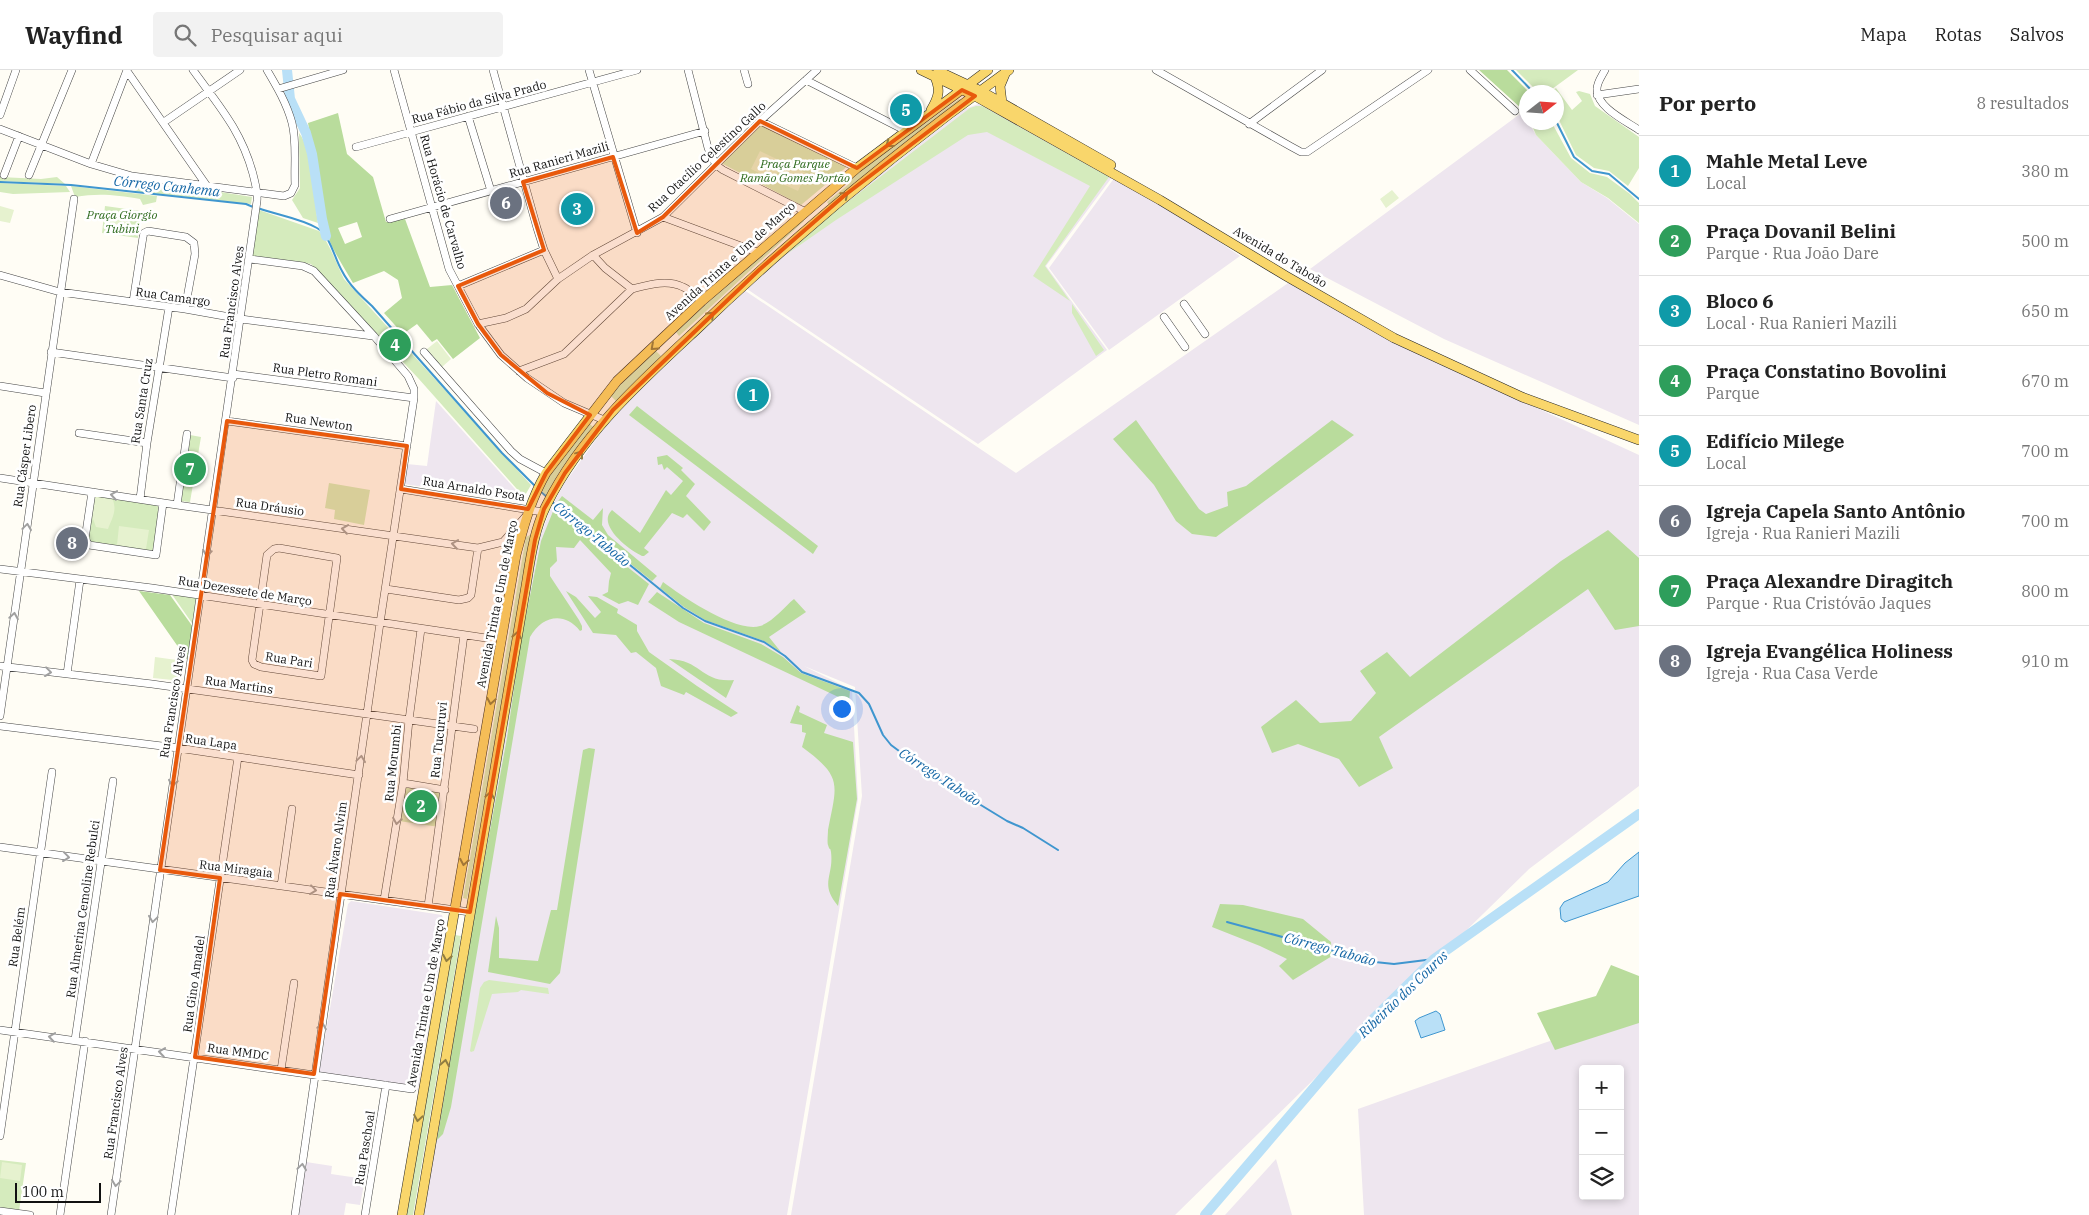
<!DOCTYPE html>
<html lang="pt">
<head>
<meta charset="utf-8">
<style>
  body { margin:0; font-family:"IBM Plex Serif",serif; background:#f2f2f2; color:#222 }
  .controls { position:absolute; right:15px; bottom:15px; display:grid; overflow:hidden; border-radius:5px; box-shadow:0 2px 8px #0003 }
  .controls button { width:45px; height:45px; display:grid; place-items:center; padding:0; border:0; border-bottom:1px solid #e0e0e0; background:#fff; color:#222; font:25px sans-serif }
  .compass { position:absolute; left:1519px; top:15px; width:45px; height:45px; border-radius:50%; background:#fff; box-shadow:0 2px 8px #0003; rotate:73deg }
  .scale { position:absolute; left:15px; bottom:12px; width:86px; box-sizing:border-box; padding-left:5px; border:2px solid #111; border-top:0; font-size:14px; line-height:18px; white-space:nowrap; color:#111; -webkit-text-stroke:4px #fff; paint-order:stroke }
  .you { position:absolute; left:841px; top:638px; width:18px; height:18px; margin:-12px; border:4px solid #fff; border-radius:50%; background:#1a73e8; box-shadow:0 0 0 8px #1a73e833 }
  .badge { display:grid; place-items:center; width:32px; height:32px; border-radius:50%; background:#7c3aed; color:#fff; font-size:16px; font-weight:700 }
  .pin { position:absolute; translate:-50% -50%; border:2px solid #fff; box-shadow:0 1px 5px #0006 }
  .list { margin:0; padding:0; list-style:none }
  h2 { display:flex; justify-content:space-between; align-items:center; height:65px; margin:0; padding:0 20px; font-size:21px }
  h2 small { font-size:16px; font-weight:400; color:#767676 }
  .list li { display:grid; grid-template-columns:32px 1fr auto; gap:15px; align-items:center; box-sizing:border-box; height:70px; padding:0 20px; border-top:1px solid #e0e0e0 }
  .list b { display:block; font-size:19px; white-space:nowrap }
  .list p { margin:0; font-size:16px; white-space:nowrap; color:#767676 }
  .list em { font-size:16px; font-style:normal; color:#767676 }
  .icon { flex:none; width:28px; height:28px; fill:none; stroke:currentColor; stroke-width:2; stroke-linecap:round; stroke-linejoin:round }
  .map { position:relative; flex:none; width:1639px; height:1145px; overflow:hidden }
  header { display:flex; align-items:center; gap:30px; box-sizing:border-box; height:70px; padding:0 25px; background:#fff; border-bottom:1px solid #e0e0e0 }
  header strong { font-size:24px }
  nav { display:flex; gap:28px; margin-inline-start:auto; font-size:18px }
  .search { width:350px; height:45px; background:#f2f2f2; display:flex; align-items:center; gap:12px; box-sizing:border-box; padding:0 18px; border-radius:5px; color:#767676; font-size:19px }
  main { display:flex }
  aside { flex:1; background:#fff }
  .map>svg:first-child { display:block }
  .industrial { fill:#eee6ef; fill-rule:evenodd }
  .green { fill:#d5ebbd }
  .forest { fill:#b9dc9c; fill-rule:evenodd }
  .pitch { fill:#e6f2cf }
  .water { fill:#b9e0f7; stroke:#3f96cf }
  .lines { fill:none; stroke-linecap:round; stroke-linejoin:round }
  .stream { stroke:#3f96cf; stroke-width:2 }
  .river { stroke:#b9e0f7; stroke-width:10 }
  .minor-casing { stroke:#444; stroke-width:8 }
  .major-casing { stroke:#222; stroke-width:10 }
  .minor { stroke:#fff; stroke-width:7 }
  .major { stroke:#f9d66b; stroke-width:9 }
  .oneway { stroke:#917d42 }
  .oneway2 { stroke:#a0a0a0 }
  .marked { fill:#e8590c; fill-opacity:0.2; stroke:#e8590c; stroke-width:4; stroke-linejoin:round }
  .labels { text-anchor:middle; stroke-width:5; stroke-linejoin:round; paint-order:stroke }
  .street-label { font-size:12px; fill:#111; stroke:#fff }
  .park-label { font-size:12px; font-style:italic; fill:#2f6b1f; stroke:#fff }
  .water-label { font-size:14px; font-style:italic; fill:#1768a6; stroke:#fff }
</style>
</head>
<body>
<header>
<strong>Wayfind</strong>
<div class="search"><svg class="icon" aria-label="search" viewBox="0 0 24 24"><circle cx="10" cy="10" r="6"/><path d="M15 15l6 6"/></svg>Pesquisar aqui</div>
<nav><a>Mapa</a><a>Rotas</a><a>Salvos</a></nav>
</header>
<main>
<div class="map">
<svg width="1639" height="1145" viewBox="0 0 1639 1145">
  <rect width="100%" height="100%" fill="#fffdf5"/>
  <path class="industrial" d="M978,34L1113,106L1046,196L1107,280L978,374L747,219L823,149L965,39Z
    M1524,41L1526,52L1529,53L1536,65L1581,112L1607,128L1639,154V355L1444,269L1310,199Z
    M1115,107L1157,130L1240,186L1109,280L1049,198Z
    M1291,211L1403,276L1639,385V716L1529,799L1175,1145H791L862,726L855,617L804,596L852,620L858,729L787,1145H423L484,781L503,679L519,572L539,470L550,440L564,414L605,357L651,308L744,220L1016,403Z
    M436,331L524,429L521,432L404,414L407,394L427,396Z
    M351,831L442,845L446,858L443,857L442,861L445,862L418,1020L319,1002L348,834Z
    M1639,942V1145H1364L1358,1039L1544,973ZM1583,999H1620V1126H1583Z
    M1276,1089L1292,1145H1225Z
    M306,1092L332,1096L331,1104L365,1109L360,1135L346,1133L344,1145H298Z"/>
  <path class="green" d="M1516,0H1578L1548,22H1538Z
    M1556,18L1572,40L1582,31L1576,22L1579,21L1590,24L1595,36L1639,67V98L1628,116L1609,101L1594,98L1576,85L1557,46L1556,22H1550Z
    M959,29L963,30L829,135L827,132L849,114L850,108Z
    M976,36H982L1109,107L1045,196L1070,231L1033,206L1090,116L987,62L968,65L836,150L787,184L824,150L970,38Z
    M1531,53H1552L1571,88L1590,103L1607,107L1630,124L1639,133V153L1608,128L1581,112L1536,65Z
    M762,54L849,95L801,135L721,93Z
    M299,63C313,80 314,130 318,153L303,148L292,130L300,118Z
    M0,107L41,109L57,107L65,114L0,111Z
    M138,109L252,127L251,134L140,122L134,120Z
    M0,113L66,116L70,122L13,124L0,122Z
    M71,116L157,126L156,132L143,135L140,129C116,125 99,123 75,127Z
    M105,136L141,141L138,168L102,163Z
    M259,140L319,161C329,172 337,195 344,209L531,415L524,427L418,308L311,194L251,186Z
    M800,147L804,151L679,266L676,262Z
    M1072,234L1104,280L1096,286L1072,243Z
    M655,280L661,286L617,332L610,325Z
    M589,353L593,357L560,401L547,426L541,420L546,410Z
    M190,365L201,367L190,432L179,431Z
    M329,413L370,420L364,455L334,449L335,440L325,438Z
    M93,424L151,433L158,436L160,443L155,483L87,474Z
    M532,464L467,829L463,828L526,467Z
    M171,523L198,528L194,556Z
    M404,714L444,720L439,757L399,751Z
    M455,865L461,866L413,1145H406Z
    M489,910L548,918L549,924L521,920L518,922L492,924L474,981L471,982L470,981L480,918L484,912Z
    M0,1090L26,1093L19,1141L0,1139Z"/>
  <path class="forest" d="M1479,0H1507L1529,22H1526V37L1523,40Z
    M338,43L347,84L373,107L386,152L405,149L430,217L452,215L480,268L453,289L437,269L432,272L417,254L403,264L384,243L402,228L398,210L384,201L353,213C341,192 322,166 324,141L308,53ZM357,152L362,167L345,174L338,158Z
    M637,336L818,476L813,484L629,345Z
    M1136,350L1199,439L1206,444L1228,436L1227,422L1246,416L1332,350L1354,365L1216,467L1192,464L1176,451L1154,415L1113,369Z
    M667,385L683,398L681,400L695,414L686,426L711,452L704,461L687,444L683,448L672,443L644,478L649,482L644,486H642C629,480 596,455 612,440L640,463L666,420L671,425L683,411L667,397L664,400L662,394L658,395L657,387Z
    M562,426L593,450L603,438L602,455L608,465L657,506L652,511L556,434Z
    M554,439L649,514L638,535L628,531L619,534L602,525L608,522L609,511L611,503L580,470L574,478L556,477L557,491L550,498V506L579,550L582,556V560L580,561C564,541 542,546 530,567L451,1037L443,1064L437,1070L477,831L507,668L520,576L541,471Z
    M1608,460L1639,488V556L1615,560L1588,519L1379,667L1393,698L1359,717L1339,689L1298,674L1272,683L1261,657L1296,630L1320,653L1351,651L1376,623L1360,601L1387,582L1410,607L1561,491Z
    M663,512C683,527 736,563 760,556C773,552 784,537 794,529L806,542L769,567L781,582L764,571L705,550L684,537L660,518Z
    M139,521L170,525L193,557L188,591Z
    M566,521L576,527L595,548L601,542L588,526L597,527L618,539L617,543L637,555V561L649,582L697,616L738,643L731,647L686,622L684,625L661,616L656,598L636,582L631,583L616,565L593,563Z
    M657,522L704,553L761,574L783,587L801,603L850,621L849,632L679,552L648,532Z
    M669,589C702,590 701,613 734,610L726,628Z
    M797,635L800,637L799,642L827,655L824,663L853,672L857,729L838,836C819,813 834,807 831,782C830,776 830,782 828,775C827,772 828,764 828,760C837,714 843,707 802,677L806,663L802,662V655L790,653Z
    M589,678L595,679L560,903L550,914L488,902L496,846L499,858V888L538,891L551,840H557L583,680Z
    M1220,834L1243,835L1303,849L1331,872L1332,886L1293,910L1279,896L1287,889L1260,876L1212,857Z
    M1611,895L1639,906V953L1555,980L1537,943L1596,926Z"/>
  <path class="pitch" d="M760,81L783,92L774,110L751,99Z
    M784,93L806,103L798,121L776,111Z
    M1392,120L1399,128L1386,138L1380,129Z
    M0,136L14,140L10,153L0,151Z
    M111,146L130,149L128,160L110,157Z
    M437,271L451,289L442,297L427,279Z
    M95,426L113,430C117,442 112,448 108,459L96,457L92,446Z
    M119,456L149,460L146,479L117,475Z
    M155,587L184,591L182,611L153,608Z
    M403,737L424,741L422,753L401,749Z
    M2,1092L22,1095L20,1111L0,1108Z"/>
  <path class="water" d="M1639,782V826L1565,852L1561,849L1560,838L1564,832L1608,812L1625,793Z
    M1436,941L1440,944L1445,960L1421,968L1415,951L1419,948Z"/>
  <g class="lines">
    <path class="stream" d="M1512,0L1533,22
      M1556,51L1574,87L1592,101L1609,104L1639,129
      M0,112L71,115L246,134L253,137
      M258,138C277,145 300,148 317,158C331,166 334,188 342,201C349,215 361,226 372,236L502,383L535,416
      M540,421L548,428
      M551,431L683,538L705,551L764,572L785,586L802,602L859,623L869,634L883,665L891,675L930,704L1007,751L1023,758L1058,780
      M1227,852L1375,892L1394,894L1434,889"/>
    <path class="river" d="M287,0L290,29L306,63L312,84L322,149L326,166
      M1205,1145L1371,951L1434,889L1639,744"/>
    <defs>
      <path id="minor" d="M394,0L449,199L478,254L501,285L527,308L564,333L604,350
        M493,0L537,158L544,180L558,209
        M589,0L637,163
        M688,0L708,78L716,95L723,100L804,141
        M744,0L748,14
        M1156,0L1290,76L1301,82H1307L1428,0
        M1470,0L1515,41
        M1605,0C1602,6 1597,12 1597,19C1596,37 1626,51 1639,60
        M127,1L207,116
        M806,10L906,61
        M278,19L343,0
        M1597,25L1639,19
        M0,45L16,0
        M468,46L491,121
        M760,51L857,98
        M164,52L240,0
        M1249,54L1322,0
        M0,59L91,94L132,106L284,126L291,123L295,115C294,95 297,72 292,53C287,34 277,17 267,0
        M356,77L637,0
        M91,94L127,0
        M4,105L19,66
        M29,105L72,0
        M663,147L757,182
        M390,149L705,61
        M593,185L605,198L632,219C648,215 667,209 683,217C690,220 696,227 702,231
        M250,189L303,196L314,201L374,266L408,306L414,319V328L380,553L295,1145
        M0,205L60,222L185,239L241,249L373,266
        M458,216L544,180
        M133,232L143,167L144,163L148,161L186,167L194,173L195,184L185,239
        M1184,234L1205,264
        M1164,247L1185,277
        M478,254L506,248L526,239L558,209L593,185L663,147L760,51L817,0
        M51,282L233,308
        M424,282L511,381L520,389L546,403
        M519,301L564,284L632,219
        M233,304L414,328
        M0,316L45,323
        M227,351L407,376
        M79,363L147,373
        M0,408L177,435L478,478L503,472L526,446
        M401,419L543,442
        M92,422L85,469L89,475L156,485L163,433
        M140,429L147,373L169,237
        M177,435L187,364
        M279,478L337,488L321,606L261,597L254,594L252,590L267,485L274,479Z
        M0,499L152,518L486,568
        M386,519L459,530L468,528L471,525L478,478
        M0,596L152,614L474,659
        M67,604L80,510
        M0,646L74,129
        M0,656L178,678L359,705
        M403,713L445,720
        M0,777L470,842
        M281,816L292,739
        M384,830L403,713L409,650L421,559
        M428,836C441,746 452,655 464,565
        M0,960L412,1019
        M75,970L113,711
        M281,1000L294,913
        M0,1066L52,702
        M0,1141L30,1145
        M60,1145L85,971
        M111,1145L257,131C258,122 255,113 253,104C241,60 219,36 193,0
        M171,1145L238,687
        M365,1145L386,1015"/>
      <path id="major" d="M921,0L975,26L1160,130L1286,206L1394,268L1522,327L1639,370
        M938,1L981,21L1111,95
        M1002,33L1000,16L1005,4
        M931,40C939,27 941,19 934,5
        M402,1145L516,485C524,455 531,429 546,403L617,311L702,231L857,98L988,0
        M419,1145L525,522C530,493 533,461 547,434C581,366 638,314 693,263C792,168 898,80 1009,0"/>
    </defs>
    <use href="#minor" class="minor-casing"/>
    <use href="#major" class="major-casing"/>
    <use href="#minor" class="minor"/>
    <use href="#major" class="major"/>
  </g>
  <defs><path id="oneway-chevron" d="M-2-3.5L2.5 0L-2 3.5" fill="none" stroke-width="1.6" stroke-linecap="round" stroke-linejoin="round" transform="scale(1.25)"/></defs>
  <g class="oneway">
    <use href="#oneway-chevron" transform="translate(889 74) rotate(143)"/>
    <use href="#oneway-chevron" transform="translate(845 125) rotate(-39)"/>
    <use href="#oneway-chevron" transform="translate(711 245) rotate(-44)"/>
    <use href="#oneway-chevron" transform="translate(654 277) rotate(138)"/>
    <use href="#oneway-chevron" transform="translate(580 384) rotate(-53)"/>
    <use href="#oneway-chevron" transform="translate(517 565) rotate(-80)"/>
    <use href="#oneway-chevron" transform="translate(491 631) rotate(100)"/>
    <use href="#oneway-chevron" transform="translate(490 725) rotate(-80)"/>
    <use href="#oneway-chevron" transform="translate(464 792) rotate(100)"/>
    <use href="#oneway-chevron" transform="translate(447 888) rotate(100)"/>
    <use href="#oneway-chevron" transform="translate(445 993) rotate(-80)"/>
    <use href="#oneway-chevron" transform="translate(418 1048) rotate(100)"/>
  </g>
  <g class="oneway2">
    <use href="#oneway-chevron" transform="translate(114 425) rotate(-172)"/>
    <use href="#oneway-chevron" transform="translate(27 457) rotate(-82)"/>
    <use href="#oneway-chevron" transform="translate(345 459) rotate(-172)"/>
    <use href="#oneway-chevron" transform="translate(455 474) rotate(-172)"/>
    <use href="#oneway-chevron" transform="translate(207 483) rotate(99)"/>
    <use href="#oneway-chevron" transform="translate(14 546) rotate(-81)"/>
    <use href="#oneway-chevron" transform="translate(48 602) rotate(7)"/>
    <use href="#oneway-chevron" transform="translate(361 689) rotate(-82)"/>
    <use href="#oneway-chevron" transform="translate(173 713) rotate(98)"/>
    <use href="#oneway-chevron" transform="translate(397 751) rotate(99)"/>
    <use href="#oneway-chevron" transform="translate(66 787) rotate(7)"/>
    <use href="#oneway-chevron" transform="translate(313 820) rotate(7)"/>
    <use href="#oneway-chevron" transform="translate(153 849) rotate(98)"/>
    <use href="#oneway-chevron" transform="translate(322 956) rotate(-81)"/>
    <use href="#oneway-chevron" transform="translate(52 967) rotate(-172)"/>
    <use href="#oneway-chevron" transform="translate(162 982) rotate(-172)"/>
    <use href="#oneway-chevron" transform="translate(302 1097) rotate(-82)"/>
    <use href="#oneway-chevron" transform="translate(116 1113) rotate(98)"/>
  </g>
  <path class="marked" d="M962,20L975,26L845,125L759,200L613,340L565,403L544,439L535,470L470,842L340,824L314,1004L195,987L220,808L160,800L227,351L407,376L401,419L528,439L546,403L590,345L547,323L501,285L478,254L458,216L544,180L523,112L613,87L637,163L663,147L760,51L857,98Z"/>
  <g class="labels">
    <g class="street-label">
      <text transform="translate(479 32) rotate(-15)" y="4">Rua Fábio da Silva Prado</text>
      <text transform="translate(707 87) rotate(-43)" y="4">Rua Otacílio Celestino Gallo</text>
      <text transform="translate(559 90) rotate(-16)" y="4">Rua Ranieri Mazili</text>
      <text transform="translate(443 132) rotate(74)" y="4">Rua Horácio de Carvalho</text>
      <text transform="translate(1280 187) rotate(31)" y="4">Avenida do Taboão</text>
      <text transform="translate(730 191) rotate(-42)" y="4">Avenida Trinta e Um de Março</text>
      <text transform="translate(173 227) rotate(8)" y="4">Rua Camargo</text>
      <text transform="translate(232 232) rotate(-82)" y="4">Rua Francisco Alves</text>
      <text transform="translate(325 305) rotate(8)" y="4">Rua Pletro Romani</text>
      <text transform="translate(142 331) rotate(-81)" y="4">Rua Santa Cruz</text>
      <text transform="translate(319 352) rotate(8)" y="4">Rua Newton</text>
      <text transform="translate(25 386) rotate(-82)" y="4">Rua Cásper Libero</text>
      <text transform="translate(474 419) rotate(9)" y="4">Rua Arnaldo Psota</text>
      <text transform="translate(270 437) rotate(8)" y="4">Rua Dráusio</text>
      <text transform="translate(245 521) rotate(9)" y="4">Rua Dezessete de Março</text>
      <text transform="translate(497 534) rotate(-79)" y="4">Avenida Trinta e Um de Março</text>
      <text transform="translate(289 590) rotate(9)" y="4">Rua Pari</text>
      <text transform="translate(239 615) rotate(8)" y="4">Rua Martins</text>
      <text transform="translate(173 632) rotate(-81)" y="4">Rua Francisco Alves</text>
      <text transform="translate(439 670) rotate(-84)" y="4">Rua Tucuruvi</text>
      <text transform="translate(211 672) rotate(8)" y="4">Rua Lapa</text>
      <text transform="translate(393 693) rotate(-84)" y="4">Rua Morumbi</text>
      <text transform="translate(336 780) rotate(-82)" y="4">Rua Álvaro Alvim</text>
      <text transform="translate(236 799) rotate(7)" y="4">Rua Miragaia</text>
      <text transform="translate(83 839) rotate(-82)" y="4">Rua Almerina Cemoline Rebulci</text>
      <text transform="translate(17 867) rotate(-82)" y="4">Rua Belém</text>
      <text transform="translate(194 914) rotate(-82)" y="4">Rua Gino Amadel</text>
      <text transform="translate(426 933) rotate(-80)" y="4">Avenida Trinta e Um de Março</text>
      <text transform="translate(238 982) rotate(8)" y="4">Rua MMDC</text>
      <text transform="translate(116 1033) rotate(-82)" y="4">Rua Francisco Alves</text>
      <text transform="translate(365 1078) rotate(-81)" y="4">Rua Paschoal</text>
    </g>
    <g class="park-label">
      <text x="795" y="98">Praça Parque<tspan x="795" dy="14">Ramão Gomes Portão</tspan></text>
      <text x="122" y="149">Praça Giorgio<tspan x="122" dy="14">Tubini</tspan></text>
    </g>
    <g class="water-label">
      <text transform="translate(167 116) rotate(6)" y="5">Córrego Canhema</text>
      <text transform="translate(592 464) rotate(39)" y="5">Córrego Taboão</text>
      <text transform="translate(940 707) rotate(33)" y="5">Córrego Taboão</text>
      <text transform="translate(1330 879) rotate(15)" y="5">Córrego Taboão</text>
      <text transform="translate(1403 924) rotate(-44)" y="5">Ribeirão dos Couros</text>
    </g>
  </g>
</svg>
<div class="controls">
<button>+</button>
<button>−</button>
<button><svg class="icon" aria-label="layers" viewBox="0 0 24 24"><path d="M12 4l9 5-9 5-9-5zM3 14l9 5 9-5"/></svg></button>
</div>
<svg class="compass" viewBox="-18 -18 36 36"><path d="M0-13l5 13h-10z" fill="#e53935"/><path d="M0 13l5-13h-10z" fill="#767676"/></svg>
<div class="scale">100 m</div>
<div class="you"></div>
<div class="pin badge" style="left:753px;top:325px;background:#0f9aa8">1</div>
<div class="pin badge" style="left:421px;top:736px;background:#2e9e5b">2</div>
<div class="pin badge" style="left:577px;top:139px;background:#0f9aa8">3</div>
<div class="pin badge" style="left:395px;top:275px;background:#2e9e5b">4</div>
<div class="pin badge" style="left:906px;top:40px;background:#0f9aa8">5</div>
<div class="pin badge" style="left:506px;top:133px;background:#6b7280">6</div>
<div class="pin badge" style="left:190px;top:399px;background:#2e9e5b">7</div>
<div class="pin badge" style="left:72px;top:473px;background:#6b7280">8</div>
</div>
<aside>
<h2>Por perto<small>8 resultados</small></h2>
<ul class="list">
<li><span class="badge" style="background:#0f9aa8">1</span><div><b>Mahle Metal Leve</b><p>Local</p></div><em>380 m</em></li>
<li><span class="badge" style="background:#2e9e5b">2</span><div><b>Praça Dovanil Belini</b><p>Parque · Rua João Dare</p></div><em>500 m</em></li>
<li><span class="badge" style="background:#0f9aa8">3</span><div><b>Bloco 6</b><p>Local · Rua Ranieri Mazili</p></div><em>650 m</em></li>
<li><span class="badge" style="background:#2e9e5b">4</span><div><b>Praça Constatino Bovolini</b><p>Parque</p></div><em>670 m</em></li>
<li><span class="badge" style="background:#0f9aa8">5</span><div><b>Edifício Milege</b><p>Local</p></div><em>700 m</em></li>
<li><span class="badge" style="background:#6b7280">6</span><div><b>Igreja Capela Santo Antônio</b><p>Igreja · Rua Ranieri Mazili</p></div><em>700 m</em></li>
<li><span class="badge" style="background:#2e9e5b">7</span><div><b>Praça Alexandre Diragitch</b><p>Parque · Rua Cristóvão Jaques</p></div><em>800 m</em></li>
<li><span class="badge" style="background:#6b7280">8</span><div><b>Igreja Evangélica Holiness</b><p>Igreja · Rua Casa Verde</p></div><em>910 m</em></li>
</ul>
</aside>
</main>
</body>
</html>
